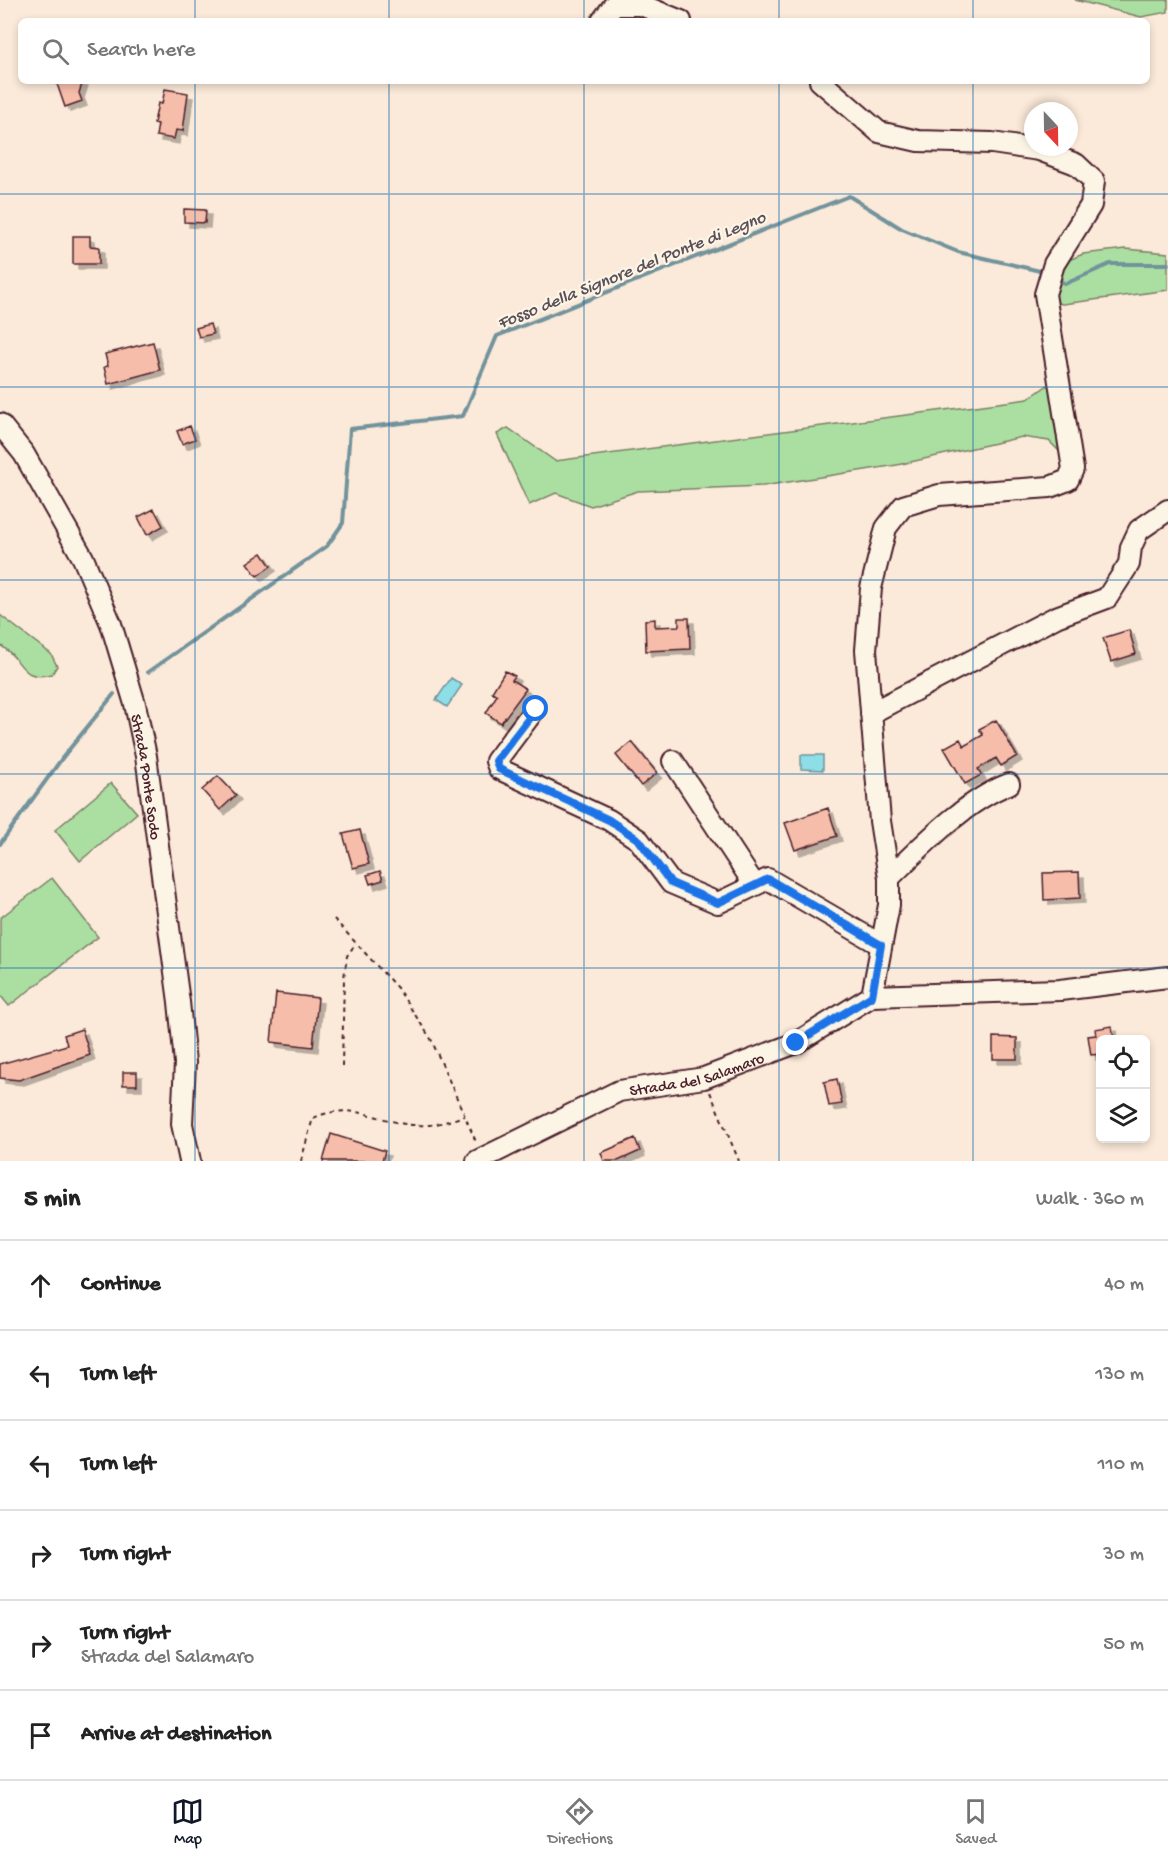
<!DOCTYPE html>
<html lang="en">
<head>
<meta charset="utf-8">
<style>
  body { margin:0; font-family:"Gochi Hand",sans-serif; background:#f6f6f6; color:#222 }
  .controls { position:absolute; right:18px; bottom:18px; display:grid; overflow:hidden; border-radius:9px; box-shadow:0 3px 9px #0003 }
  .controls button { width:54px; height:54px; display:grid; place-items:center; padding:0; border:0; border-bottom:2px solid #e0e0e0; background:#fff; color:#222; font:30px sans-serif }
  .compass { position:absolute; left:1024px; top:102px; width:54px; height:54px; border-radius:50%; background:#fff; box-shadow:0 3px 9px #0003; rotate:158deg }
  .stop { position:absolute; width:18px; height:18px; margin:-14px; border:4px solid #1a73e8; border-radius:50%; background:#fff }
  .stop.end { background:#1a73e8; border-color:#fff; box-shadow:0 2px 6px #0008 }
  .list { margin:0; padding:0; list-style:none }
  h2 { display:flex; justify-content:space-between; align-items:center; height:78px; margin:0; padding:0 24px; font-size:26px }
  h2 small { font-size:20px; font-weight:400; color:#767676 }
  .list li { display:grid; grid-template-columns:39px 1fr auto; gap:18px; align-items:center; box-sizing:border-box; height:90px; padding:0 24px; border-top:2px solid #e0e0e0 }
  .list b { display:block; font-size:22px; white-space:nowrap }
  .list p { margin:0; font-size:20px; white-space:nowrap; color:#767676 }
  .list em { font-size:20px; font-style:normal; color:#767676 }
  .icon { flex:none; width:33px; height:33px; fill:none; stroke:currentColor; stroke-width:2; stroke-linecap:round; stroke-linejoin:round }
  .map { position:relative; flex:none; width:1168px; height:1161px; overflow:hidden }
  .search { position:absolute; background:#fff; box-shadow:0 3px 9px #0003; left:18px; right:18px; top:18px; height:66px; display:flex; align-items:center; gap:15px; box-sizing:border-box; padding:0 21px; border-radius:9px; color:#767676; font-size:22px }
  .sheet { height:618px; background:#fff }
  nav { display:flex; justify-content:space-around; align-items:center; box-sizing:border-box; height:84px; border-top:2px solid #e0e0e0; background:#fff; font-size:16px; color:#767676 }
  nav a { display:grid; justify-items:center; gap:3px }
  nav .on { color:#111827 }
  .map>svg:first-child { display:block }
  .green { fill:#abdfa1; stroke:#7a7f66; stroke-width:1.5 }
  .water { fill:#8ddee7; stroke:#72929c; stroke-width:1.5 }
  .lines { fill:none; stroke-linecap:round; stroke-linejoin:round }
  .stream { stroke:#72929c; stroke-width:4 }
  .building { fill:#f6beaa; stroke:#4a1f2b; stroke-width:1.5; filter:url(#shadow) }
  .minor-casing { stroke:#4a1f2b; stroke-width:24 }
  .path { stroke:#4a1f2b; stroke-width:2; stroke-dasharray:4.5 4.5; stroke-linecap:butt }
  .minor { stroke:#fcf5e5; stroke-width:20 }
  .route { stroke:#1a73e8; stroke-width:8 }
  .grid { fill:none; stroke:#1f6fb2; stroke-width:1.5; stroke-opacity:0.55 }
  .labels { text-anchor:middle; stroke-width:4.5; stroke-linejoin:round; paint-order:stroke }
  .street-label { font-size:16px; fill:#4a1f2b; stroke:#fcf5e5 }
  .water-label { font-size:18px; font-style:italic; fill:#5b4f5a; stroke:#fcf5e5 }
</style>
</head>
<body>
<div class="map">
<svg width="1168" height="1161" viewBox="0 0 1168 1161">
  <defs>
    <filter id="shadow"><feDropShadow dx="5" dy="5" stdDeviation="0" flood-color="#0004"/></filter>
  </defs>
  <rect width="100%" height="100%" fill="#fbead9"/>
  <filter id="ink" filterUnits="userSpaceOnUse"><feTurbulence type="fractalNoise" baseFrequency=".0167" numOctaves="2"/><feDisplacementMap in="SourceGraphic" scale="12" xChannelSelector="R" yChannelSelector="G"/><feConvolveMatrix kernelMatrix="1 2 1 2 8 2 1 2 1" color-interpolation-filters="sRGB"/></filter>
  <g filter="url(#ink)">
    <path class="green" d="M1075,0H1168V12L1141,17Z
      M1126,249L1168,253V290L1063,304L1048,302L1057,265L1083,254Z
      M1052,382L1065,457L1049,441L1022,437L897,465L763,486L638,491L591,506L556,493L529,505L497,434L508,428L555,461L1028,399Z
      M0,615L51,654L57,666L52,674C19,682 25,660 0,645Z
      M111,783L137,813L80,861L55,830Z
      M52,878L98,937L9,1006L0,995V918Z"/>
    <path class="water" d="M451,678L462,685L447,707L436,700Z
      M801,755H823V770L801,769Z"/>
    <g class="lines">
      <path class="stream" d="M1061,281L1065,284L1110,264H1168
        M148,672L327,546L343,523L350,429L463,416L497,336L849,196L902,229L958,252L1040,271
        M0,844L63,757L114,694"/>
    </g>
    <path class="building" d="M56,81H83L79,93L82,101L65,107Z
      M165,89L188,93L183,131L176,130L174,139L156,136L158,124L154,123L158,103L162,104Z
      M184,209L206,210L205,223L184,222Z
      M73,236H90V246L99,247V264H73Z
      M210,324L213,334L199,337L196,328Z
      M153,342L160,370L108,384L104,367L108,366L105,354Z
      M190,426L195,439L182,444L177,431Z
      M154,509L163,526L147,535L138,517Z
      M262,553L271,566L257,576L247,563Z
      M679,618H689L690,649L646,651L645,620L655,619V627L679,626Z
      M1129,630L1136,654L1111,662L1103,638Z
      M505,671L515,676L512,680L526,689L501,723L486,713L497,695L492,692Z
      M996,720L1017,756L1001,766L996,758L978,769L981,775L965,784L944,748L960,739L964,746L983,735L979,729Z
      M632,742L657,773L641,786L616,755Z
      M218,776L236,795L220,810L202,790Z
      M828,808L837,836L795,850L785,823Z
      M360,830L369,864L353,868L343,834Z
      M380,871L383,880L370,884L367,875Z
      M1079,872L1080,898L1044,900L1043,873Z
      M276,993L318,998L313,1047L271,1042Z
      M1112,1026L1114,1040H1101V1054L1091,1055L1088,1036L1096,1035L1095,1029Z
      M82,1029L90,1055L19,1080L0,1078V1064L67,1045L64,1035Z
      M993,1037L1017,1038V1059H993Z
      M123,1072H137V1085H123Z
      M837,1079L842,1104L829,1106L824,1082Z
      M331,1134L385,1151L382,1161H323Z
      M635,1138L640,1151L618,1161H604L601,1153Z"/>
    <g class="lines">
      <defs>
        <g id="minor">
          <path d="M602,21L614,5H641L681,21"/>
          <path d="M820,81L879,132L918,141L992,143L1039,150L1076,164L1094,181L1091,205L1054,264L1045,294L1073,469L1068,480L1050,487L939,495L903,506L886,528L871,588L866,650L880,821L889,878"/>
          <path id="s1" d="M0,424L24,454L83,558L111,624L135,704L146,756L179,1002L185,1063L182,1124L190,1161"/>
          <path d="M535,709L496,761L499,769L609,820L639,840L671,883L718,903L768,879L881,945"/>
          <path d="M871,713L1056,617L1107,598L1129,564L1131,547L1139,530L1168,510"/>
          <path d="M673,761L754,884"/>
          <path d="M872,996L889,905V878C922,846 966,800 1009,784"/>
          <path id="s2" d="M477,1161L619,1091L704,1078L796,1043L872,996L1060,990L1168,977"/>
        </g>
      </defs>
      <use href="#minor" class="minor-casing"/>
      <path class="path" d="M334,919L398,989L431,1039L477,1144
        M342,1066L344,978L347,956L356,943
        M710,1092L739,1161
        M301,1161L313,1118C361,1098 385,1129 429,1125C441,1124 454,1119 465,1116"/>
      <use href="#minor" class="minor"/>
    </g>
  </g>
  <g class="lines" filter="url(#ink)">
    <path class="route" d="M536,709L496,761L499,769L609,820L639,840L671,883L718,903L768,879L881,945L872,996L796,1043"/>
  </g>
  <path class="grid" d="M195,0V21M389,0V21M584,0V21M779,0V21M973,0V21M195,81V1161M389,81V1161M584,81V1161M779,81V1161M973,81V1161M0,194H1168M0,387H1168M0,580H1168M0,774H1168M0,968H1168"/>
  <g class="labels">
    <g class="street-label">
      <text dy="6" stroke="none"><textPath href="#s1" startOffset="387">Strada Ponte Sodo</textPath></text>
      <text dy="6" stroke="none"><textPath href="#s2" startOffset="238">Strada del Salamaro</textPath></text>
    </g>
    <g class="water-label">
      <text transform="translate(631 269) rotate(-22)" y="6">Fosso della Signore del Ponte di Legno</text>
    </g>
  </g>
</svg>
<div class="controls">
<button><svg class="icon" aria-label="locate" viewBox="0 0 24 24"><circle cx="12" cy="12" r="6"/><path d="M12 2v4M12 18v4M2 12h4M18 12h4"/></svg></button>
<button><svg class="icon" aria-label="layers" viewBox="0 0 24 24"><path d="M12 4l9 5-9 5-9-5zM3 14l9 5 9-5"/></svg></button>
</div>
<svg class="compass" viewBox="-18 -18 36 36"><path d="M0-13l5 13h-10z" fill="#e53935"/><path d="M0 13l5-13h-10z" fill="#767676"/></svg>
<div class="stop" style="left:536px;top:709px"></div>
<div class="stop end" style="left:796px;top:1043px"></div>
<div class="search"><svg class="icon" aria-label="search" viewBox="0 0 24 24"><circle cx="10" cy="10" r="6"/><path d="M15 15l6 6"/></svg>Search here</div>
</div>
<section class="sheet">
<h2>5 min<small>Walk · 360 m</small></h2>
<ul class="list">
<li><svg class="icon" aria-label="ahead" viewBox="0 0 24 24"><path d="M12 20V5M6 11l6-6 6 6"/></svg><div><b>Continue</b></div><em>40 m</em></li>
<li><svg class="icon" aria-label="left" viewBox="0 0 24 24"><path d="M17 20v-9H6M10 6l-5 5 5 5"/></svg><div><b>Turn left</b></div><em>130 m</em></li>
<li><svg class="icon" aria-label="left" viewBox="0 0 24 24"><path d="M17 20v-9H6M10 6l-5 5 5 5"/></svg><div><b>Turn left</b></div><em>110 m</em></li>
<li><svg class="icon" aria-label="right" viewBox="0 0 24 24"><path d="M7 20v-9h11M14 6l5 5-5 5"/></svg><div><b>Turn right</b></div><em>30 m</em></li>
<li><svg class="icon" aria-label="right" viewBox="0 0 24 24"><path d="M7 20v-9h11M14 6l5 5-5 5"/></svg><div><b>Turn right</b><p>Strada del Salamaro</p></div><em>50 m</em></li>
<li><svg class="icon" aria-label="arrive" viewBox="0 0 24 24"><path d="M6 21V4h12l-3 4 3 4H6"/></svg><div><b>Arrive at destination</b></div></li>
</ul>
</section>
<nav>
<a class="on"><svg class="icon" aria-label="map" viewBox="0 0 24 24"><path d="M3 6l6-2 6 2 6-2v14l-6 2-6-2-6 2zM9 4v14M15 6v14"/></svg>Map</a>
<a><svg class="icon" aria-label="directions" viewBox="0 0 24 24"><path d="M12 3l9 9-9 9-9-9zM9 14v-3h6M13 9l2 2-2 2"/></svg>Directions</a>
<a><svg class="icon" aria-label="saved" viewBox="0 0 24 24"><path d="M7 4h10v16l-5-4-5 4z"/></svg>Saved</a>
</nav>
</body>
</html>
